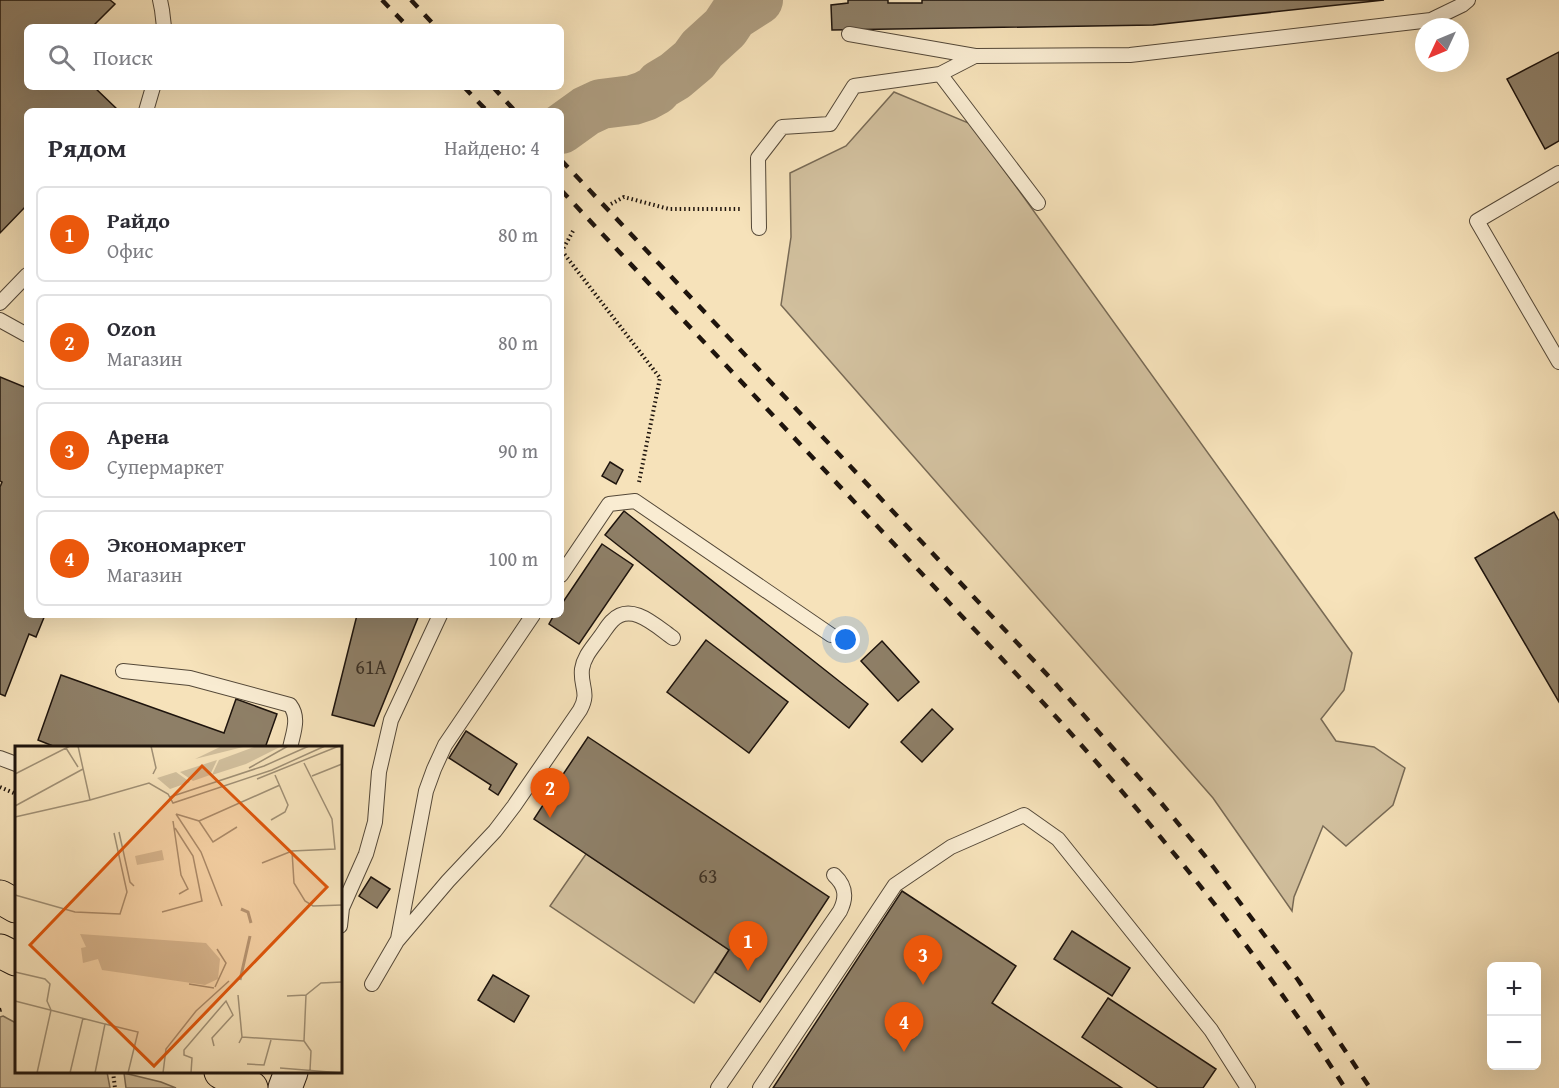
<!DOCTYPE html>
<html lang="ru">
<head>
<meta charset="utf-8">
<style>
  body { margin:0; font-family:"Gentium Book Plus",serif; background:#f2f2f3; color:#2b2b33 }
  .controls { position:absolute; right:18px; bottom:18px; display:grid; overflow:hidden; border-radius:9px; box-shadow:0 6px 24px #0002 }
  .controls button { width:54px; height:54px; display:grid; place-items:center; padding:0; border:0; border-bottom:2px solid #e1e1e2; background:#fff; color:#2b2b33; font:30px sans-serif }
  .compass { position:absolute; left:1415px; top:18px; width:54px; height:54px; border-radius:50%; background:#fff; box-shadow:0 6px 24px #0002; rotate:226deg }
  .you { position:absolute; left:846px; top:640px; width:21px; height:21px; margin:-15px; border:4px solid #fff; border-radius:50%; background:#1a73e8; box-shadow:0 0 0 9px #1a73e833 }
  .badge { display:grid; place-items:center; width:39px; height:39px; border-radius:50%; background:#ea580c; color:#fff; font-size:20px; font-weight:700 }
  .pin { position:absolute; translate:-50% -50px; filter:drop-shadow(0 2px 3px #0008) }
  .pin::after { content:''; position:absolute; top:32px; width:21px; height:18px; background:inherit; clip-path:polygon(0 0,100% 0,50% 100%) }
  .list { margin:0; padding:0; list-style:none }
  h2 { display:flex; justify-content:space-between; align-items:center; height:78px; margin:0; padding:0 24px; font-size:26px }
  h2 small { font-size:20px; font-weight:400; color:#7c7c81 }
  .list li { display:grid; grid-template-columns:39px 1fr auto; gap:18px; align-items:center; box-sizing:border-box; height:96px; margin:0 12px 12px; padding:0 12px; border:2px solid #e1e1e2; border-radius:9px }
  .list b { display:block; font-size:22px; white-space:nowrap }
  .list p { margin:0; font-size:20px; white-space:nowrap; color:#7c7c81 }
  .list em { font-size:20px; font-style:normal; color:#7c7c81 }
  .icon { flex:none; width:33px; height:33px; fill:none; stroke:currentColor; stroke-width:2; stroke-linecap:round; stroke-linejoin:round }
  .map { position:relative; flex:none; width:1559px; height:1088px; overflow:hidden }
  .search { position:absolute; background:#fff; box-shadow:0 6px 24px #0002; left:24px; top:24px; width:540px; height:66px; display:flex; align-items:center; gap:15px; box-sizing:border-box; padding:0 21px; border-radius:9px; color:#7c7c81; font-size:22px }
  .panel { position:absolute; background:#fff; box-shadow:0 6px 24px #0002; left:24px; top:108px; width:540px; height:510px; border-radius:9px }
  .map>svg:first-child { display:block }
  .green { fill:#d1bf9d; stroke:#786a55; stroke-width:1.5 }
  .lines { fill:none; stroke-linecap:round; stroke-linejoin:round }
  .river { stroke:#ad9c7f; stroke-width:50 }
  .building { fill:#8e7f67; stroke:#1e140d; stroke-width:1.5 }
  .service-casing { stroke:#544838; stroke-width:16 }
  .secondary-casing { stroke:#1e140d; stroke-width:35 }
  .primary-casing { stroke:#1e140d; stroke-width:35 }
  .path { stroke:#1e140d; stroke-width:4; stroke-dasharray:1.5 3; stroke-linecap:butt }
  .service { stroke:#f9ecd2; stroke-width:14 }
  .secondary { stroke:#f9ecd2; stroke-width:33 }
  .primary { stroke:#f6e2ba; stroke-width:33 }
  .rail { stroke:#1e140d; stroke-width:4.5; stroke-dasharray:10 10; stroke-linecap:butt }
  .labels { text-anchor:middle; stroke-width:5; stroke-linejoin:round; paint-order:stroke }
  .number-label { font-size:20px; fill:#3a2f24 }
  .inset-river { fill:none; stroke:#ad9c7f; stroke-width:3 }
  .inset-road { fill:none; stroke:#a09075; stroke-width:1.5 }
  .view { fill:#de560c; fill-opacity:0.15; stroke:#de560c; stroke-width:3 }
  .inset-edge { fill:none; stroke:#1e140d; stroke-width:3 }
</style>
</head>
<body>
<div class="map">
<svg width="1559" height="1088" viewBox="0 0 1559 1088">
  <rect width="100%" height="100%" fill="#f6e2ba"/>
  <filter id="stains"><feTurbulence type="fractalNoise" baseFrequency=".00333" numOctaves="4"/><feColorMatrix values="0 0 0 0 .2 0 0 0 0 .09 0 0 0 0 .02 0 0 0 .5 -.17"/></filter>
  <radialGradient id="worn" r=".72"><stop offset=".6" stop-color="#630" stop-opacity="0"/><stop offset="1" stop-color="#630" stop-opacity=".3"/></radialGradient>
  <path class="green" d="M894,92L971,124L1352,653L1344,690L1321,719L1336,741L1374,747L1405,768L1393,805L1346,846L1323,826L1294,897L1292,911L1213,798L781,305L791,237L790,173L846,146Z
    M586,854L729,950L694,1003L550,906Z
    M3,1016L16,1023V1072H107L110,1088H0V1017Z
    M124,1073L161,1082L176,1088H126Z"/>
  <g class="lines">
    <path class="river" d="M561,129L586,111L601,104L633,100L645,96L656,90L660,85L675,76L694,60L702,49L725,28L733,16L758,0"/>
  </g>
  <path class="building" d="M0,0H110L115,4L92,27H27V87H94L118,110L117,111H27V205L0,233Z
    M848,0H888V3H922V0H1384L1153,25L832,30L831,5L848,3Z
    M1559,52V141L1545,149L1507,79Z
    M0,377L27,388V615H45L36,637L29,634L5,696L0,694V487L2,482L0,481Z
    M610,462L623,470L616,484L602,476Z
    M624,511L868,704L849,728L605,535Z
    M1554,512L1559,521V702L1475,558Z
    M602,544L633,565L579,644L549,624L554,615H561V605Z
    M357,615H419L374,726L332,715Z
    M706,640L788,702L749,753L667,692Z
    M882,641L919,682L898,701L861,661Z
    M61,675L224,733L236,699L277,714L265,748H58L38,740Z
    M932,709L953,729L922,762L901,742Z
    M466,731L517,764L498,795L489,789L491,785L449,758Z
    M588,737L829,897L760,1002L715,972L729,950L534,819L547,799L535,791L550,769L562,776Z
    M371,877L390,889L377,908L359,896Z
    M902,891L1016,966L992,1003L1122,1088H773Z
    M1072,931L1130,968L1112,996L1054,959Z
    M493,975L529,996L514,1022L478,1000Z
    M1108,998L1216,1069L1203,1088H1158L1082,1037Z"/>
  <g class="lines">
    <defs>
      <path id="service" d="M160,0L162,10L164,27
        M849,34L975,56L1130,55L1431,20L1462,5L1468,0
        M975,56L940,74L1038,203
        M146,111L153,87
        M1559,173L1477,221L1559,362
        M759,228L758,158L782,127L830,124L854,86L940,74
        M0,303L27,275
        M0,320L27,335
        M561,575L609,504L635,501L831,635
        M123,671L190,678L290,705C300,718 293,733 290,748
        M0,758L16,764
        M340,926L342,908L366,854L375,822L379,772L391,720L440,615
        M398,939L426,791L434,769L445,745L533,615
        M372,984L397,941L448,881L495,831L514,806L580,710C590,692 580,687 582,669C584,656 593,647 600,637C604,632 607,626 612,621C631,601 656,626 673,638
        M718,1088L840,911C847,897 846,886 834,875
        M760,1088L895,885L951,847L1024,815L1058,839L1211,1030L1248,1088"/>
      <path id="secondary" d="M285,1088L291,1072"/>
      <path id="primary" d="M0,897L16,906
        M0,951L16,959
        M221,1072L251,1088"/>
    </defs>
    <use href="#service" class="service-casing"/>
    <use href="#secondary" class="secondary-casing"/>
    <use href="#primary" class="primary-casing"/>
    <path class="path" d="M611,204L624,197L669,209H740
      M573,231L562,251L660,378L639,482
      M0,787L16,794
      M0,1010L4,1009
      M113,1072L115,1088"/>
    <use href="#service" class="service"/>
    <use href="#secondary" class="secondary"/>
    <use href="#primary" class="primary"/>
    <path class="rail" d="M382,0L408,27
      M411,0L436,27
      M464,87L487,111
      M493,87L515,111
      M561,160L1055,683L1153,793L1205,856L1298,980L1370,1088
      M561,190L1037,696C1149,818 1256,948 1345,1088"/>
  </g>
  <g class="labels">
    <g class="number-label">
      <text x="371" y="674">61А</text>
      <text x="708" y="883">63</text>
    </g>
  </g>
  <g transform="translate(15 746)">
    <rect width="327" height="327" fill="#f6e2ba"/>
    <path d="M207,0H232L180,13ZM242,0H267L231,18L197,29L204,14ZM202,14L195,29L178,35L165,26ZM161,26L175,36L155,43L142,32ZM147,104L149,114L122,119L120,110ZM65,188L191,197L205,213L203,233L190,239L87,224L83,213L68,217L66,202L71,201Z" fill="#d1bf9d"/>
    <path class="inset-river" d="M226,163L233,166L236,177M225,234L235,190"/>
    <path class="inset-road" d="M63,0L75,54L134,37L153,48L158,57L257,24L310,0M136,0L141,22L138,28M51,2L63,21M234,22L273,0M0,28L55,0M297,30L327,18M242,33L324,0M155,51L249,20L294,0M0,60L68,23M161,68L186,106L207,160M161,68L184,75L198,96L222,81M0,71L75,54M256,74L270,66L273,59L260,29M158,75L166,129L173,143L164,148M184,75L265,39M104,86L115,136L119,140M277,105L279,137L290,155L298,160L327,159M247,117L277,105L320,103L317,73L289,17M0,149L60,166L105,168L112,146L99,87M147,166L187,155L178,110L160,82M0,226L30,233L35,238L32,255L36,264L22,327M174,238L199,242M200,241L211,217L202,203M223,249L227,291L224,297M291,249L289,295L296,305L295,324M272,250L291,249L306,237L327,236M0,255L90,278L80,327M90,278L123,286L113,327M227,291L289,295M232,318L249,319L256,294M265,322L327,327M55,327L68,272M148,327L151,303L181,265L214,235M176,327L177,312L169,309V304L211,255L218,269L197,292L199,300"/>
    <path class="view" d="M187,20L312,141L139,320L15,199Z"/>
    <rect width="327" height="327" class="inset-edge"/>
  </g>
  <rect width="100%" height="100%" filter="url(#stains)"/>
  <rect width="100%" height="100%" fill="url(#worn)"/>
</svg>
<div class="controls">
<button>+</button>
<button>−</button>
</div>
<svg class="compass" viewBox="-18 -18 36 36"><path d="M0-13l5 13h-10z" fill="#e53935"/><path d="M0 13l5-13h-10z" fill="#7c7c81"/></svg>
<div class="you"></div>
<div class="pin badge" style="left:748px;top:971px">1</div>
<div class="pin badge" style="left:550px;top:818px">2</div>
<div class="pin badge" style="left:923px;top:985px">3</div>
<div class="pin badge" style="left:904px;top:1052px">4</div>
<div class="search"><svg class="icon" aria-label="search" viewBox="0 0 24 24"><circle cx="10" cy="10" r="6"/><path d="M15 15l6 6"/></svg>Поиск</div>
<section class="panel">
<h2>Рядом<small>Найдено: 4</small></h2>
<ul class="list">
<li><span class="badge">1</span><div><b>Райдо</b><p>Офис</p></div><em>80 m</em></li>
<li><span class="badge">2</span><div><b>Ozon</b><p>Магазин</p></div><em>80 m</em></li>
<li><span class="badge">3</span><div><b>Арена</b><p>Супермаркет</p></div><em>90 m</em></li>
<li><span class="badge">4</span><div><b>Экономаркет</b><p>Магазин</p></div><em>100 m</em></li>
</ul>
</section>
</div>
</body>
</html>
